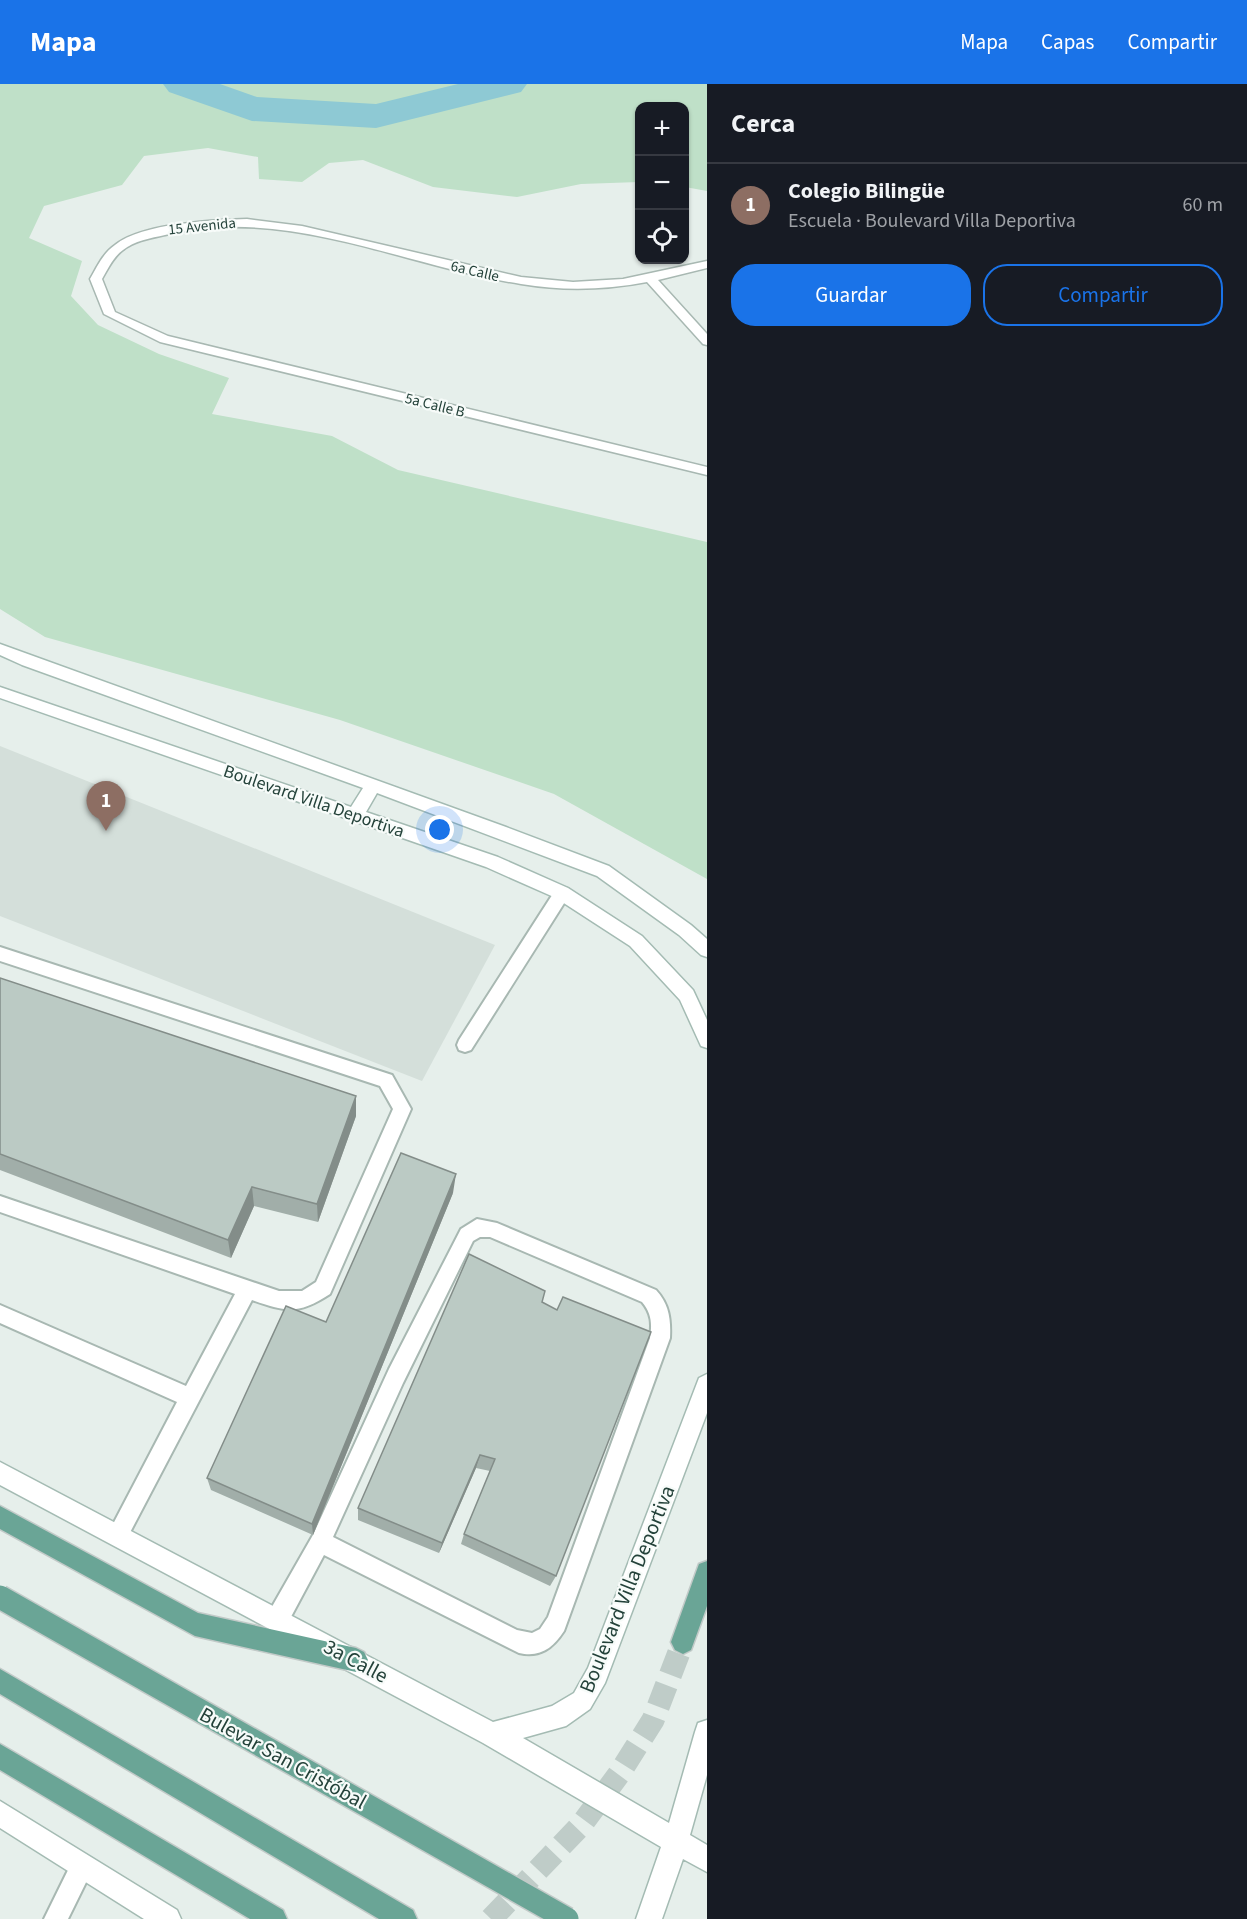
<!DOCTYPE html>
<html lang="es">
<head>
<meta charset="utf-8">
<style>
  body { margin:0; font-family:"Source Sans 3",sans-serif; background:#20242c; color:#f1f3f6 }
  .controls { position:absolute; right:18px; top:18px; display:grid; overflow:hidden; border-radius:12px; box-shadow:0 2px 4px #0004 }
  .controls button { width:54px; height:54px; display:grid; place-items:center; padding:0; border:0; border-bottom:2px solid #363941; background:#171b24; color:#f1f3f6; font:30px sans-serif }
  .you { position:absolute; left:440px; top:746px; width:21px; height:21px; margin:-15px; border:4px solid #fff; border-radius:50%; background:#1a73e8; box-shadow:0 0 0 9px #1a73e833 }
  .badge { display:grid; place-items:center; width:39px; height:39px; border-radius:50%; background:#1a73e8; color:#fff; font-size:20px; font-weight:700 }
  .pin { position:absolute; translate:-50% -50px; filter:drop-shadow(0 2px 3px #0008) }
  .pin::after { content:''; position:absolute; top:32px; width:21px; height:18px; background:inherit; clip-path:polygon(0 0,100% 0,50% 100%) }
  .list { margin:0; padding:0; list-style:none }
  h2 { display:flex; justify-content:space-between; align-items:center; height:78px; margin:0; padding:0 24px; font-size:26px }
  h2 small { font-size:20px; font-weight:400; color:#9ea1a6 }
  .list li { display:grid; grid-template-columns:39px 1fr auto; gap:18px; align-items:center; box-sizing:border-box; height:84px; padding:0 24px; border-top:2px solid #363941 }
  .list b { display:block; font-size:22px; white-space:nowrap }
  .list p { margin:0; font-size:20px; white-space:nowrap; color:#9ea1a6 }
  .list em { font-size:20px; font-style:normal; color:#9ea1a6 }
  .actions { display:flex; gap:12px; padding:18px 24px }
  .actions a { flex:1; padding:14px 0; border:2px solid #1a73e8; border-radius:24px; text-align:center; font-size:21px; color:#1a73e8 }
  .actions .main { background:#1a73e8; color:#fff }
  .icon { flex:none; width:33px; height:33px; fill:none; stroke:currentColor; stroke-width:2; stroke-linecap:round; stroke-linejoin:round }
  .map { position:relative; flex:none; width:707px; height:1835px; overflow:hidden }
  header { display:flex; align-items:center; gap:36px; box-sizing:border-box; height:84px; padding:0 30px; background:#1a73e8; color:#fff }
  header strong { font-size:28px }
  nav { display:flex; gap:33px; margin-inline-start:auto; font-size:21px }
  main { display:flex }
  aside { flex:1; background:#171b24 }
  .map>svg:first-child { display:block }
  .built { fill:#d4dfda }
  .green { fill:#bfe0c8 }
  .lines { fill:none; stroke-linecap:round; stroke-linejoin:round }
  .river { fill:#8ec9d4; fill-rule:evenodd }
  .primary-tunnel { stroke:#bfccc8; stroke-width:23; stroke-dasharray:23 11; stroke-linecap:butt }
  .lane-casing { stroke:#a8b8b2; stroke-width:4 }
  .street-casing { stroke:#a8b8b2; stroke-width:3 }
  .secondary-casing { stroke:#a4bbb3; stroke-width:3 }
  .primary-casing { stroke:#c2cac8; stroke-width:3 }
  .lane { fill:#fff; fill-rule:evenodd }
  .street { fill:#fff; fill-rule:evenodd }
  .secondary { fill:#fff; fill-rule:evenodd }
  .primary { fill:#6aa596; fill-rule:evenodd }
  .primary-bridge-casing { stroke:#c2cac8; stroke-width:26; stroke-linecap:butt }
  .primary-bridge { stroke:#6aa596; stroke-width:23 }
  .wall { fill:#a1aea9 }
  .shaded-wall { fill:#838d89 }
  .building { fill:#bbcac4; stroke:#838d89; stroke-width:1.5 }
  .labels { text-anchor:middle; stroke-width:4.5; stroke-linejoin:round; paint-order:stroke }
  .far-street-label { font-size:15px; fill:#24423a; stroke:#f7fbf9 }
  .street-label { font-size:18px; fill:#24423a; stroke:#f7fbf9 }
  .near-street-label { font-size:21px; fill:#24423a; stroke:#f7fbf9 }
</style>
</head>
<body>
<header>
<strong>Mapa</strong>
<nav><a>Mapa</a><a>Capas</a><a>Compartir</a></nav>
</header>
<main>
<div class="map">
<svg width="707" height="1835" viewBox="0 0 707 1835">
  <rect width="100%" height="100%" fill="#e6efeb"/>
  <path class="built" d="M0,662L495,861L422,997L0,832Z"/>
  <path class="green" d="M0,0H707V107L685,103L684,22H640L639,98L581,100L517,113L433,103L363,76L329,79L302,98L259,95L258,73L208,64L144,72L122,101L44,122L29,154L82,177L71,212L98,241L159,270L229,294L212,330L332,352L398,386L707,458V795L554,710L340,636L45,553L0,525Z"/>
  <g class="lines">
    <path class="river" d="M163,0H220L257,13L376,20L458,0H527L521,8L376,44L252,37L169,8Z"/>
    <path class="primary-tunnel" d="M491,1835L582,1740L619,1690L653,1636L683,1558"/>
    <defs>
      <path id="lane" d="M562,803L568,805L570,809L568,813L471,966L465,968L459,966L457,961L459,956L556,805Z
        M0,863L392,991L411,1025L330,1210C298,1231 286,1228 252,1216L125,1458L118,1461L111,1458L108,1451L111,1444L177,1318L0,1239V1221L186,1302L235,1210L0,1128V1112L279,1207H302L316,1198L393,1025L380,1002L0,877Z
        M477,1135L497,1139L656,1206C669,1220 671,1235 670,1254L564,1547C553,1564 540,1574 519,1569L324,1471L285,1544L277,1547L269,1544L266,1536L269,1528L313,1451L389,1285L461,1145ZM480,1153H490L642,1218C652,1230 652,1240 650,1254L548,1533L540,1545L532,1549L517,1546L333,1453L403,1299L473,1157Z
        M82,1770L90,1774L94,1782L68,1835H44L74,1774Z"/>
      <path id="street" d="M247,135L302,142L521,193L573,198L623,195L707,177V184L658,196L707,250V261L703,260L647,198C605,206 563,207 521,200C403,182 286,121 165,151C151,154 134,157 123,166C113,173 108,185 102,195L115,228L168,252L707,383V391L160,258L104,230L90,195C97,183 103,169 115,161C142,139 213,136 247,135Z"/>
      <path id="secondary" d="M0,560L506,743L609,782L691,841L707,855V873L701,871L679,851L597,792L377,709L366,728L498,773L568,804L642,852L693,906L707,936V964L701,962L680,916L630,862L556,814L486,783L0,614V603L351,723L363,704L22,581L0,571Z
        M707,1290V1329L605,1599L590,1625L566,1642L523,1654L669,1739L695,1648L698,1639L707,1636V1691L690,1751L707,1761V1788L683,1775L662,1835H636L661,1763L483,1659L0,1401V1378L493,1638L552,1622L574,1609L588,1584L699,1294Z
        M0,1717L177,1826L181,1835H144L0,1744Z"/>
      <path id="primary" d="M0,1422L198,1529L356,1564L364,1568L368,1576L364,1584L356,1588L195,1552L0,1445Z
        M707,1477V1522L691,1566L683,1570L675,1566L671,1558L699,1480Z
        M0,1585L413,1826L417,1835H379L0,1610Z
        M0,1660L283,1826L287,1835H250L0,1686Z"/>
    </defs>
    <use href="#lane" class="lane-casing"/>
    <use href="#street" class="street-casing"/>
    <use href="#secondary" class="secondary-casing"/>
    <use href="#primary" class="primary-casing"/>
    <use href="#lane" class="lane"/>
    <use href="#street" class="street"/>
    <use href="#secondary" class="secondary"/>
    <use href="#primary" class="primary"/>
    <defs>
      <path id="primary-bridge" d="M0,1513L567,1835"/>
    </defs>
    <use href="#primary-bridge" class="primary-bridge-casing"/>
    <use href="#primary-bridge" class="primary-bridge"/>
  </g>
  <path class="wall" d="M0,894L356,1032L318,1138L254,1122L231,1174L0,1086Z
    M453,1109L313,1451L211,1406L207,1394L326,1238Z
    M542,1218L556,1492L550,1502L461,1460L464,1450L490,1387L476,1384L439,1469L358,1436V1424Z"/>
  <path class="shaded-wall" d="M356,1012V1032L318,1138L317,1120Z
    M456,1090L453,1109L313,1451L312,1440Z
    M252,1103L254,1122L231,1174L228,1156Z
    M480,1371L476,1384L439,1469L442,1459Z"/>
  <path class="building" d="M0,894L356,1012L317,1120L252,1103L228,1156L0,1070Z
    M401,1069L456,1090L312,1440L207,1394L286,1222L326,1238Z
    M469,1170L545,1207L542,1218L557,1226L563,1213L651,1248L556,1492L464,1450L495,1375L480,1371L442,1459L358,1424Z"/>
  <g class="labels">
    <g class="far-street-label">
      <text transform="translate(202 142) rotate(-6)" y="5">15 Avenida</text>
      <text transform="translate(475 187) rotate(13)" y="5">6a Calle</text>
      <text transform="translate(435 321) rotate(14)" y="5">5a Calle B</text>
    </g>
    <g class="street-label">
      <text transform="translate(314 717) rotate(19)" y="6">Boulevard Villa Deportiva</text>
    </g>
    <g class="near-street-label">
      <text transform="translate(627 1505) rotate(-68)" y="7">Boulevard Villa Deportiva</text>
      <text transform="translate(356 1577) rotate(28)" y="7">3a Calle</text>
      <text transform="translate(283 1674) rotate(29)" y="7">Bulevar San Cristóbal</text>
    </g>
  </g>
</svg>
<div class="controls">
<button>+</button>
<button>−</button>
<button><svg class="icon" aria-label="locate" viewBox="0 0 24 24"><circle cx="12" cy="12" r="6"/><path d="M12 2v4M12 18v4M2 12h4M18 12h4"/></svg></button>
</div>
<div class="you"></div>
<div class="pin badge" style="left:106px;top:747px;background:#8d6e63">1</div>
</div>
<aside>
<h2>Cerca<small></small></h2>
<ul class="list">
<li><span class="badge" style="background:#8d6e63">1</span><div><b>Colegio Bilingüe</b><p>Escuela · Boulevard Villa Deportiva</p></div><em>60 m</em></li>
</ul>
<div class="actions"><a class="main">Guardar</a><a>Compartir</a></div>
</aside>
</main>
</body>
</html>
